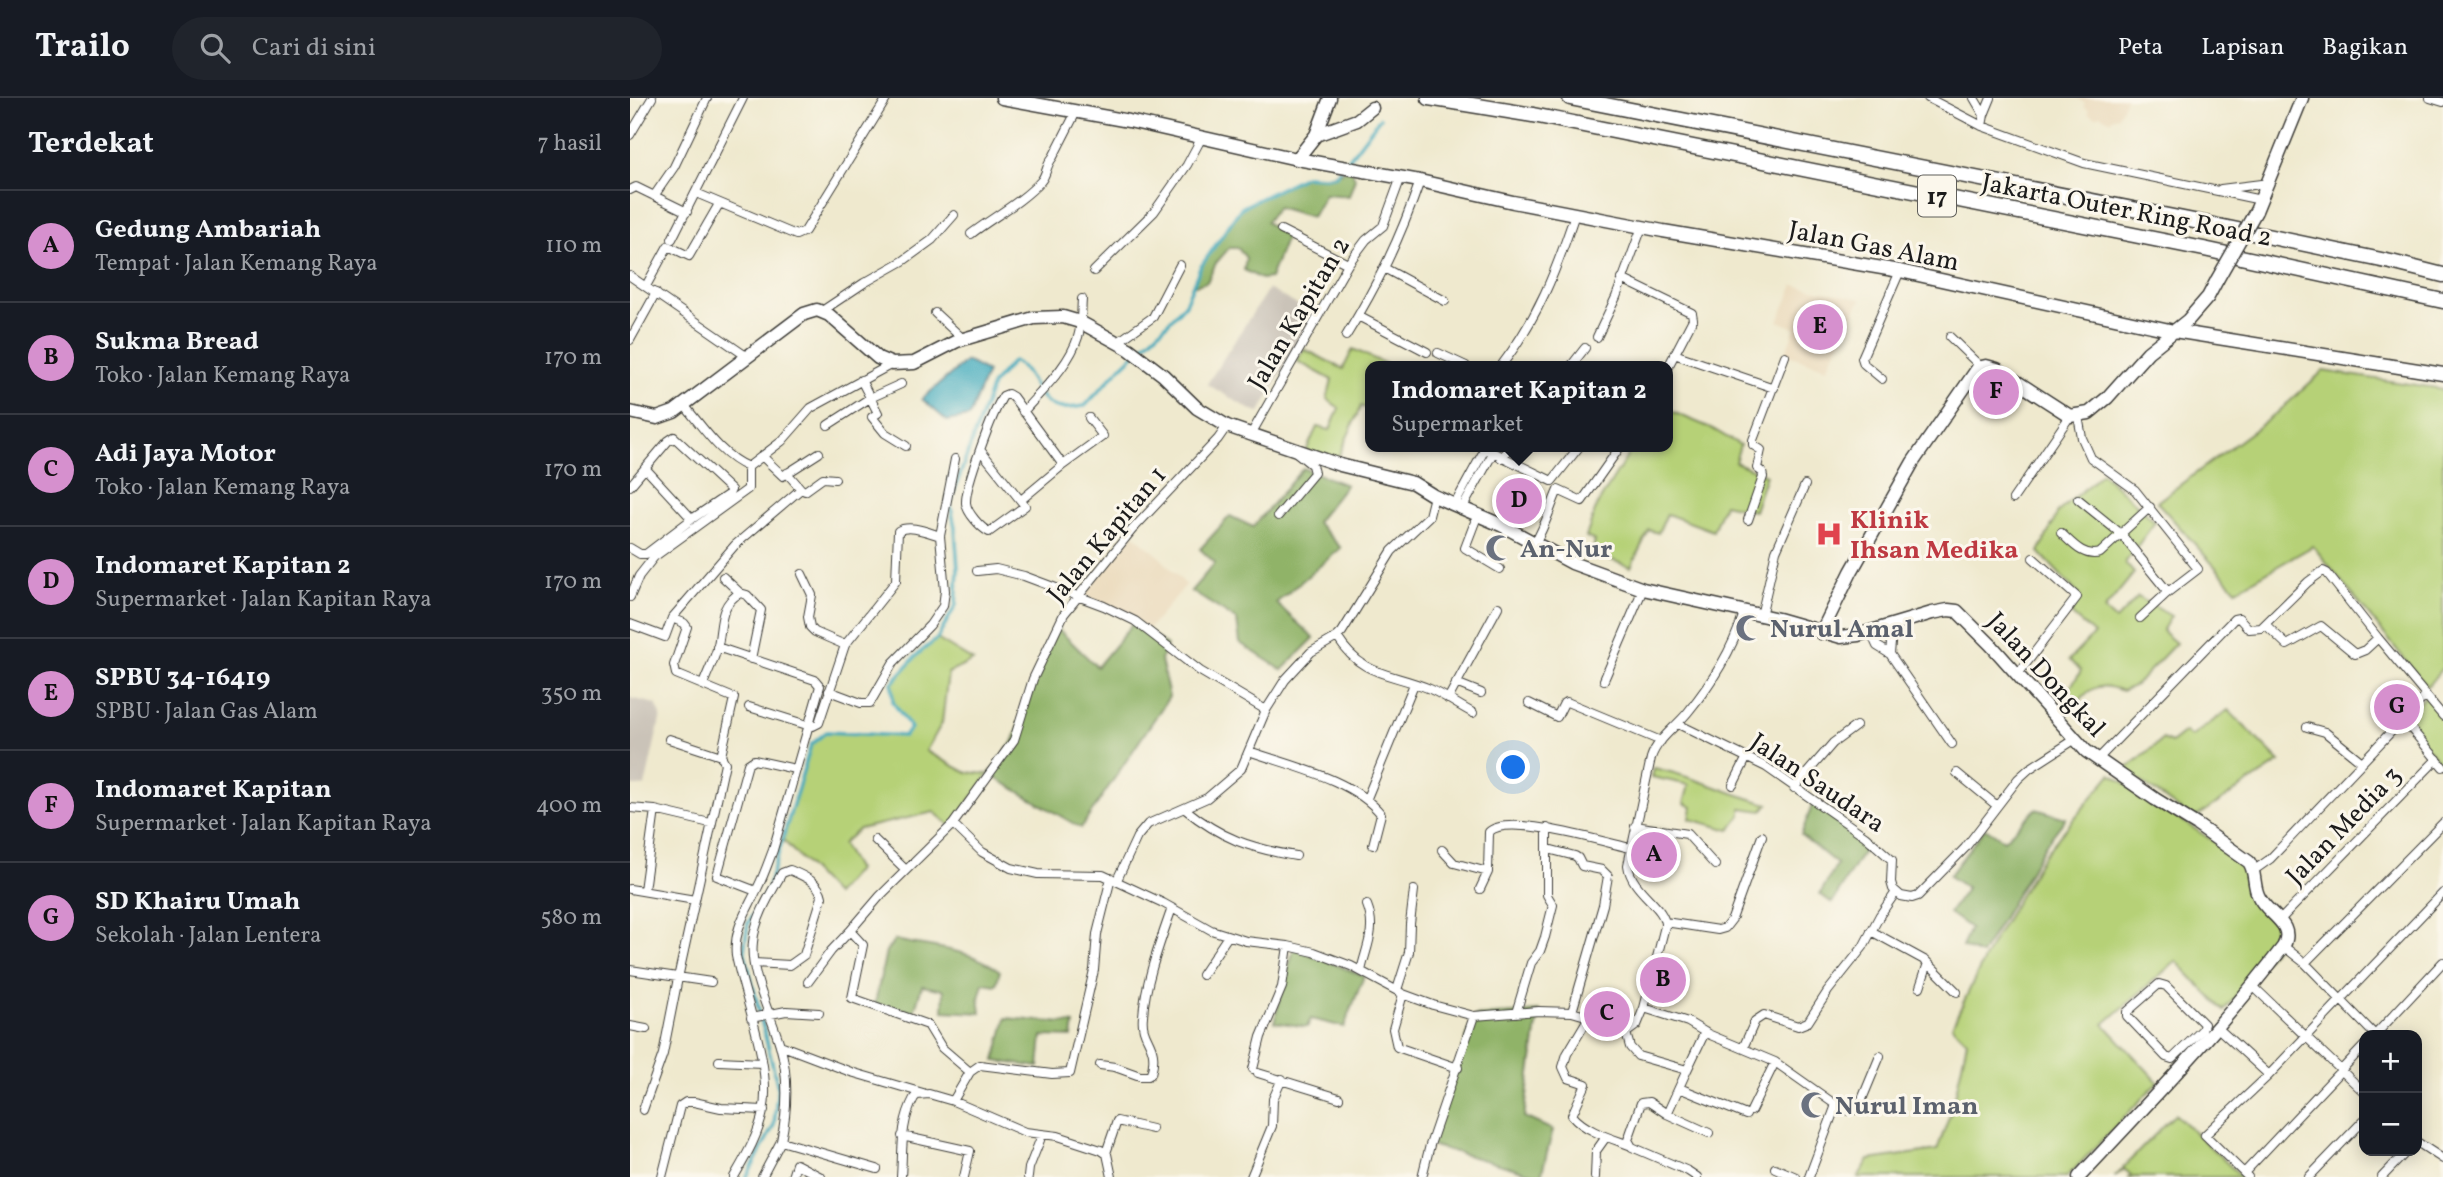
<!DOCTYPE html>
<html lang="id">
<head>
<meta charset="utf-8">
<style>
  body { margin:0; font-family:Vollkorn,serif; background:#20242c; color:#f1f3f6 }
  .controls { position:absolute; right:21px; bottom:21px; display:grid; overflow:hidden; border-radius:14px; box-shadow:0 4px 18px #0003 }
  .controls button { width:63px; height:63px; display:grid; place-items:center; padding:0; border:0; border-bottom:2px solid #363941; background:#171b24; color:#f1f3f6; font:35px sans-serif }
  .you { position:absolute; left:884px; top:670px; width:24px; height:24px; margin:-18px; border:5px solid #fff; border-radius:50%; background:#1a73e8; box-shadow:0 0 0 10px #1a73e833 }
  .badge { display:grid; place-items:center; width:46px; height:46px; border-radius:50%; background:#d690ce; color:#111; font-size:23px; font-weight:700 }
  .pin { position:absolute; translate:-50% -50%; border:4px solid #fff; box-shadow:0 2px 7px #0006 }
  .popup { position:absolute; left:735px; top:263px; width:308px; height:91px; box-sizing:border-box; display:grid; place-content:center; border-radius:14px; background:#171b24; filter:drop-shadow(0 2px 5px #0005); font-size:23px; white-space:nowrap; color:#9ea1a6 }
  .popup b { font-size:26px; color:#f1f3f6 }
  .popup::after { content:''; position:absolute; left:50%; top:100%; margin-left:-14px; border:14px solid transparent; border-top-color:#171b24 }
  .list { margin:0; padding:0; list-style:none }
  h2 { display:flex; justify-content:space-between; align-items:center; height:91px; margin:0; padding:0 28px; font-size:30px }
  h2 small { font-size:23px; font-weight:400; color:#9ea1a6 }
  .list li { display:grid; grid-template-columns:46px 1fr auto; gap:21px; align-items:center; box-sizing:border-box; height:112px; padding:0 28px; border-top:2px solid #363941 }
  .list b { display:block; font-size:26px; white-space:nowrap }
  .list p { margin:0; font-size:23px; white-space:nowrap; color:#9ea1a6 }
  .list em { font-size:23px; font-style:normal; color:#9ea1a6 }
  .icon { flex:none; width:38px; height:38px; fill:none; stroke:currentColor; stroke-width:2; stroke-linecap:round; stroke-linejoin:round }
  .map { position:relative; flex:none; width:1813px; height:1079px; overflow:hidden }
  header { display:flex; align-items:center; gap:42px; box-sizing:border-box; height:98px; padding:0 35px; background:#171b24; border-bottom:2px solid #363941 }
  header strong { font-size:33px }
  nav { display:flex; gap:38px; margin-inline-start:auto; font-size:24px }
  .search { width:490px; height:63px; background:#20242c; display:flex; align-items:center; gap:18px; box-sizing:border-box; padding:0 24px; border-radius:38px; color:#9ea1a6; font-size:26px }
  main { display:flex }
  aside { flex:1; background:#171b24 }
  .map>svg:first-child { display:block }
  .built { fill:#ead9ba }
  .industrial { fill:#cac3b8 }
  .green { fill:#b6d177; stroke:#69764a; stroke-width:2 }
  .forest { fill:#90b368; stroke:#566842; stroke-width:2 }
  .water { fill:#3da9bc; stroke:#2c626c; stroke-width:2 }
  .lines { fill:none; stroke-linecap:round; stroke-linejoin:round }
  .stream { stroke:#3da9bc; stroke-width:3.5 }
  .street-casing { stroke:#3c3b37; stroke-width:10 }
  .secondary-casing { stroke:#3c3b37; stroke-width:15 }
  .highway-casing { stroke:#3c3b37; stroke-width:17 }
  .street { stroke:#fff; stroke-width:8 }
  .secondary { stroke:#fff; stroke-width:12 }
  .highway { stroke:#fff; stroke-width:14 }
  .secondary-bridge-casing { stroke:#3c3b37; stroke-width:15; stroke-linecap:butt }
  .secondary-bridge { stroke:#fff; stroke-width:12 }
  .labels { text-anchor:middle; stroke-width:6; stroke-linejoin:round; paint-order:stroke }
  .shield { fill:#fbf7ec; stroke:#5f5e5a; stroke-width:2 }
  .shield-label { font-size:24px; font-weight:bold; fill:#1c1c1c }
  .street-label { font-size:26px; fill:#1c1c1c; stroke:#fbf7ec }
  .health-label { font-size:26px; font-weight:bold; fill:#be3a42; stroke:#fbf7ec; text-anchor:start }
  .worship-label { font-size:26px; font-weight:bold; fill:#5b616d; stroke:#fbf7ec; text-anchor:start }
</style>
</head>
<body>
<header>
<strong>Trailo</strong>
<div class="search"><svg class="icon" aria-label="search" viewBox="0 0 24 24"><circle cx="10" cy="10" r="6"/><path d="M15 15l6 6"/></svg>Cari di sini</div>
<nav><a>Peta</a><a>Lapisan</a><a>Bagikan</a></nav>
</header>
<main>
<aside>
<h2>Terdekat<small>7 hasil</small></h2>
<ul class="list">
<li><span class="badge">A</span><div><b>Gedung Ambariah</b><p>Tempat · Jalan Kemang Raya</p></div><em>110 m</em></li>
<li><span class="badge">B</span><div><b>Sukma Bread</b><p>Toko · Jalan Kemang Raya</p></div><em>170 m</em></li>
<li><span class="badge">C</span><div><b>Adi Jaya Motor</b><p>Toko · Jalan Kemang Raya</p></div><em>170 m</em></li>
<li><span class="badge">D</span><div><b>Indomaret Kapitan 2</b><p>Supermarket · Jalan Kapitan Raya</p></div><em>170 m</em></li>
<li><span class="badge">E</span><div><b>SPBU 34-16419</b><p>SPBU · Jalan Gas Alam</p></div><em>350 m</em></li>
<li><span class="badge">F</span><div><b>Indomaret Kapitan</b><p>Supermarket · Jalan Kapitan Raya</p></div><em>400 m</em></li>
<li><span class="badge">G</span><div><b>SD Khairu Umah</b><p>Sekolah · Jalan Lentera</p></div><em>580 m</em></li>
</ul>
</aside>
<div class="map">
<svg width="1813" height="1079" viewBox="0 0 1813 1079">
  <rect width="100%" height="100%" fill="#fbf7ec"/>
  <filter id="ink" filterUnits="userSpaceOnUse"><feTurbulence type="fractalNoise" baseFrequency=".0143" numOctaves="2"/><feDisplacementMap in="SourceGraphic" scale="14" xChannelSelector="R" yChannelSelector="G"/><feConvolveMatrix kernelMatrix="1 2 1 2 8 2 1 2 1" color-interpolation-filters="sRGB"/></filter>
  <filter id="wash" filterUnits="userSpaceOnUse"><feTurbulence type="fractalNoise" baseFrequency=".00686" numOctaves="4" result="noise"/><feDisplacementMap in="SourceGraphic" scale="28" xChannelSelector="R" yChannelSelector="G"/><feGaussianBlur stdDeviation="1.57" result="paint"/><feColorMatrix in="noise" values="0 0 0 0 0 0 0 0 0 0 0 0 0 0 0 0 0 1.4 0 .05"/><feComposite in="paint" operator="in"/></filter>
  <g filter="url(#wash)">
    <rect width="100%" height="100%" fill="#efe9ce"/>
    <path class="built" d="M1448,0H1496L1488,18L1482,20L1481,23L1470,17L1465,19L1458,15L1459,12L1453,8L1455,6Z
      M1164,187L1231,201L1197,270L1155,256L1165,230L1148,223Z
      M503,436L528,457L556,487L518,532L454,497Z"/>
    <path class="industrial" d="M638,191L684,216L630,314L619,311L577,286Z
      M0,600L26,606L31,617L15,688H0Z"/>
    <path class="green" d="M674,251L713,271L723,251L760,268H740V312L731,308L707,362L676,353L687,329L700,332L709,310L697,301L702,282L667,263Z
      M1693,273L1813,291V569L1797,589L1683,448L1606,492L1527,404L1647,315Z
      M1038,312L1081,330L1110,347L1105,364L1136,377L1124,413L1094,406L1083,433L1037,416L1028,435L1019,432L1001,469L962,455L965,443L956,439L967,407L1003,349H1038Z
      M1472,375L1525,424L1495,465L1504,475L1474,512L1486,522L1508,499L1541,518L1532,533L1546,545L1506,587L1492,593C1473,585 1461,587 1449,604L1436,596L1451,573L1439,562L1464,536L1441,516L1450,498L1409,454L1428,414Z
      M307,541L343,563L318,575L312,625L296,653L335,674L359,676L321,728L304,714L229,731L212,746L227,772L205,797L153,742L181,647L196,634L274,638L281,630L263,604L262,585L288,556Z
      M1796,597L1813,618V669L1773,621Z
      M1598,612L1650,664L1563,721L1495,672L1533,641L1541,645L1555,634L1561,639Z
      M1024,670C1064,678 1099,696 1138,706L1132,713L1111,710V717L1100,732L1060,721L1062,709L1054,705L1059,687L1022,679Z
      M1481,676L1583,743L1615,771L1617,792L1651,828L1652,841L1594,913L1546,863L1474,926L1528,984L1437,1079H1228L1239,1062L1307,1052L1323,1008L1337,943L1322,928L1362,845L1413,758Z
      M1545,1016L1612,1079H1499L1501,1077L1494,1071L1484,1079Z"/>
    <path class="forest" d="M721,71L725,80L719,98L695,96L682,119L647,109L636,124L656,139L640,180L631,181L614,172L616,160L608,150H599L586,165L577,184L562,188L570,170L611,110L675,78L695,79Z
      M673,370L716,387L686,424L711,450L646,505L684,540L652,572L610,545L607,522L561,493L585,465L570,451L600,418L623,429Z
      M505,523L537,548L531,562L539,599L451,730L359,676L384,642L426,529L467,569Z
      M1183,705L1237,747L1202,805L1190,796L1207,766L1171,737Z
      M1406,711L1436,720L1416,746L1351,857L1332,849L1340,830L1319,815L1337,790L1319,778L1355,730L1374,742Z
      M265,842C301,850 339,850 370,873L366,887L353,885L349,900L351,915L313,913L314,892L292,888L284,914L245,906L256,853Z
      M664,850L734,878L714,929L681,921L677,929L644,924Z
      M909,913L894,1019L923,1032L911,1078L800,1047L844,918Z
      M376,920L444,926L442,939L412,938L409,969L365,963Z"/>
    <path class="water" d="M336,263L357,274L339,319L317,323L292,301Z"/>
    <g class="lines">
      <path class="stream" d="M715,66L750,20
        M117,1079L144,1027L148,989L114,852L118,825L137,793L181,647L196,634L274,638L281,630L263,604L262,585L288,556L307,541L326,507L328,471L325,429L320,405L362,287L383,263C404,273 406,308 431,310C438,311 447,309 455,308L490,270L537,226L555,206L570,170L611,110L675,78L695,79L706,77L710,71"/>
    </g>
  </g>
  <g filter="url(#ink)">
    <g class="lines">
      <defs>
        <path id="street" d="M1298,0L1352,28L1454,65L1631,102
          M1344,0L1354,17L1352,28
          M1800,0L1813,4
          M1354,17L1361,0
          M0,37L22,0
          M1591,91L1639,85
          M0,92L6,89L57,114
          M66,95L166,137L175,133L257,0
          M24,98L44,69L77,0
          M651,132L718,166
          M341,136C363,119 392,104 411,83C417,76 416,67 423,59L446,14
          M42,141L113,0
          M756,171L815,203
          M464,173L524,114L557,67L572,39
          M0,178L116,258
          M992,181L1062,215L1063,221L1038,269
          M16,188L38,148L59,158L89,106
          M192,213L234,185L273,163L302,142L324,117
          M305,215L333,241
          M728,218L797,254
          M716,238C748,186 770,141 790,83
          M967,239L986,199L1012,129
          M1320,239L1351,269
          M0,242L26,195
          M488,244L523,219L550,167
          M808,255L836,268
          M1044,256L1144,290
          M871,268C908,220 926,173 945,116
          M941,268L955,250
          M1252,281L1234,266L1232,260L1270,173
          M231,282L248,315L242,319L255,335L276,348
          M54,307C72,328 91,358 118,369L152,343L181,310L262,266
          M393,314C412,292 439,268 448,239C452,227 451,214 452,201
          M1448,318L1452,340L1461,360L1505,392L1568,471L1538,494L1510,520
          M198,327L240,300L271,286
          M620,338L718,166L736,142L753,128L771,79
          M852,349L922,383L949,349
          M351,353L395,408L359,434C351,430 337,415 336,405C335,387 363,314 373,298L378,296L383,299L433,367L473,338L459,320
          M133,359L153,378L189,355
          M871,360L880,349
          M15,370L62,421
          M157,375L171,391
          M0,388L38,343L44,339L101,392L99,396L62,421L16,456H10L0,450
          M1383,401L1440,318
          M1448,401L1490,435L1538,494
          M391,402L433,367
          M825,406L855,351
          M833,409L863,355
          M848,416L835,450L870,471
          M648,418L684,375L682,367L667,355
          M1118,422L1133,379L1132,374L1127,370L1131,352L1123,347V342L1155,258
          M1431,435C1442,445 1454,460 1470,455L1520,409
          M905,445C915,429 920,410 928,392L952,403L990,349
          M347,473L366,471L394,478L474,508L505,523L570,573L636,612
          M172,476L182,497L178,519L180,529L185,534L215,547
          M93,479L110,495
          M0,499L9,478L24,459L118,391V369
          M1131,518L1146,453L1175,387
          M42,520L54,525L57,529L44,567L46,576L104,600L91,658
          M0,526L35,539L42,520L105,447L171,391L175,393L193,380L205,381
          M1636,527L1657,547L1691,528L1725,556L1735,552L1748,540
          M1253,529L1261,545L1260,556
          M1240,533L1247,548L1260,556L1322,646
          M707,539C733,580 760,574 800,591C814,597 828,607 843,615
          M87,549L185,582L190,588L143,752C138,765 134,777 128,789C117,813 103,831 106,858C115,902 143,971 133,1014C128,1038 116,1058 104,1079
          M1388,576L1447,499L1403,460
          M974,582L1013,491
          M74,584C78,573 84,562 87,551C93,530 87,508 110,495L117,497L131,512L121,561
          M826,585L851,595
          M199,593L231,605H240L263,565L300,527L313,508L315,493L310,438
          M818,601L868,509
          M899,605L927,619L934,605L937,604L1031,643
          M119,609L177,627L183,628L189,625L215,547L266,483L268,433C280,426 297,434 310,438L325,361
          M1773,621L1813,669
          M1048,626L1136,669L1235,738L1262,762L1261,784L1263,791L1271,798L1282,800L1288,798L1335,750L1388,681L1399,671L1444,642
          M1677,629L1695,634L1732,664
          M619,653C661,668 723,681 751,716L743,747
          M1467,662L1604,521L1609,520L1619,531L1631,530L1678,484L1693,473L1697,475L1748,540L1813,618
          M1327,675L1366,707
          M1103,687L1117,659
          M1164,690L1203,645L1226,628
          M737,700L784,586
          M0,710L25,712L80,725
          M555,711C592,741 620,750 666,758
          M323,726L352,754L381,770L408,776L473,777L533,805L581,832L616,843L658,848L684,854L721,868L773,896L803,907L844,918L909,913L942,914L966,921L996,935
          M1005,728L1057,736L1085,767
          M245,742L276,772
          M918,751L945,758L948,760L952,768L972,772L978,778L973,807L942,914
          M812,752L824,765L858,774
          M1623,773L1640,761L1796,597
          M487,782L507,739L518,726L577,700L611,671L636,612L655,582L681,554L707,539L712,534L762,453L799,418L804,398
          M0,791L65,802
          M850,791L858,774L859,734C877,715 974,744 1000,750
          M14,792L25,712
          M126,793L87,778L118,666L124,662L165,671
          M1650,822L1807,661
          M1035,824L1088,832L1095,830L1102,821L1132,738
          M1241,833L1296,863L1327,894
          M1657,851L1675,865L1745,937
          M124,865L160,867L174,857L192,799C189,784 174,778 160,772L152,775C141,795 125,820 123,844C119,875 141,916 150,947C159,979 158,1010 151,1043
          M1675,865L1813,725
          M0,872L81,884
          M731,873C736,849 747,832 737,807
          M572,877L598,838
          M178,884L201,853L220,833
          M1529,886L1536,888L1574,926L1572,932L1542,961L1536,959L1497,918V914Z
          M1290,889L1298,865
          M1626,891L1734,994
          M767,892L779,854L780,826L784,792
          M773,896L763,931L767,949L828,970
          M1014,910L1058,924L1078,936L1145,964L1206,1007L1179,1079
          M886,915L901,865L910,853L915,839L923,807L917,797V730
          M959,919L937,956L933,969L938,980L956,986L942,1017C955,1033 980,1040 999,1047
          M121,920L156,913L189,915
          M0,928L16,931
          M1590,932L1639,977
          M996,935L1007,927L1014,910L1035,828C1036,808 1001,794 998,767L1021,660C1027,641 1046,629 1058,614C1083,583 1102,553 1114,515
          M996,935L1000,949L1008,958L1057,972L1075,934
          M1745,937L1813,864
          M150,947L221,974L293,995
          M1113,950L1125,923L1134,917L1168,928L1178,924L1198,893L1233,849L1250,817L1266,794
          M89,963L132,965
          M470,967L485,969L510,978H518L521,976C530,944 510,943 513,918C515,884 531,842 542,810
          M623,971L631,939L652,889L658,848
          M1057,972L1037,1016L1019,1004L1011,1005L998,1042L1002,1049L1058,1073L1067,1079
          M340,974L312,950L298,927L222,900L233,847L220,833L250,798L323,726L384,642L403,581L434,516L502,432L588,341L597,328
          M628,975L709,1000
          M1049,990L1116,1017
          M323,1003L340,974L350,967L422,976L440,975L464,872L467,836L481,780
          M1206,1007L1219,1013L1228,1011L1250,958
          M13,1012L33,956L48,880L95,665L91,658L39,641
          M1121,1013L1145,964
          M1037,1016L1079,1035
          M272,1038L340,1053L334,1079
          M1787,1044L1813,1061
          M476,1055L487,1023L522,1031
          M1145,1070L1166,1079
          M1614,1075L1734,948
          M32,1079L50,1008L56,1004H64L91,1010L134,1012
          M132,1079L151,1043L247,1071
          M162,1079L166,1066L191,1079
          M271,1079C273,1051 270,1026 284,1000L287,997L299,996L323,1003L395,1034L428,1038L471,1052L477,1056L482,1079
          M398,1079L399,1070L412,1037
          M621,1079L642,1028L643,1001L652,981
          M792,1079L800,1047L844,918
          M965,1079L966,1053L976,1039
          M1618,1079L1575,1037L1639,977L1813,795
          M1679,1079L1734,1022
          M1752,1079L1777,1053"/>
        <path id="secondary" d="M372,0L499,23L667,61L790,83L883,104L1033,133L1270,173L1544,233L1813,276
          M686,37L700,0
          M667,61L686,37L727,22L742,10
          M1626,113L1672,0
          M0,314L27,320L44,314L174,216L187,212L199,217L248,260L262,266L284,265L327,243L404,220L433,219L450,224L499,251L533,277L567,310L597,328L710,367L783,385L804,398L871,427L942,465L1013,491L1148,521L1211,539L1228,537L1302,515L1318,512L1327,513L1361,547L1456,653L1525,701L1567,727L1619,764C1626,774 1623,786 1628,797C1635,816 1667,825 1653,849C1591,930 1519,1004 1449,1079
          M1191,535L1221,474L1283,364L1348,270L1356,268L1367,271L1440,318L1459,315L1477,300L1518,254L1558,222L1578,199L1587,182"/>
        <path id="highway" d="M799,0L903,17L1574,151L1813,203
          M940,0L1579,126L1761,164L1813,177"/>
      </defs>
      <use href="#street" class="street-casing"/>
      <use href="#secondary" class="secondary-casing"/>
      <use href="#highway" class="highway-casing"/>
      <use href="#street" class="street"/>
      <use href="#secondary" class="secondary"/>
      <use href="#highway" class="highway"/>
      <defs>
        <path id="secondary-bridge" d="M1587,182L1626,113"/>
      </defs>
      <use href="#secondary-bridge" class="secondary-bridge-casing"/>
      <use href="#secondary-bridge" class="secondary-bridge"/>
    </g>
  </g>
  <defs>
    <symbol id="hospital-bare" viewBox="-9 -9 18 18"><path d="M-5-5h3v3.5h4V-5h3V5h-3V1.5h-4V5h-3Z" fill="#e0444e" stroke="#fbf7ec" stroke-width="2.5" paint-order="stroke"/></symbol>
    <symbol id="mosque-bare" viewBox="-9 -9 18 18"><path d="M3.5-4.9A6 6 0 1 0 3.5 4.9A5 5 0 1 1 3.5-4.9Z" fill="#6b7280" stroke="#fbf7ec" stroke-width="2.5" paint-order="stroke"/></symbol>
  </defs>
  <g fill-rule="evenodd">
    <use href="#hospital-bare" x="1180" y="417" width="38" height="38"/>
    <use href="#mosque-bare" x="850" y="431" width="38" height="38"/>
    <use href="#mosque-bare" x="1100" y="511" width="38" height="38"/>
    <use href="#mosque-bare" x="1165" y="988" width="38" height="38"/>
  </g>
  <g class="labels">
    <rect class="shield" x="1288" y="77.5" width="38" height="41" rx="5"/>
    <g class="shield-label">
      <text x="1307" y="106">17</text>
    </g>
    <g class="street-label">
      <text transform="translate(1497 111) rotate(11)" y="9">Jakarta Outer Ring Road 2</text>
      <text transform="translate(1244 147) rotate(11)" y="9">Jalan Gas Alam</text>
      <text transform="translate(668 215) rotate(-59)" y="9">Jalan Kapitan 2</text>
      <text transform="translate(476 436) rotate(-50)" y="9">Jalan Kapitan 1</text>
      <text transform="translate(1417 576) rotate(47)" y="9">Jalan Dongkal</text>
      <text transform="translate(1188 684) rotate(34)" y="9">Jalan Saudara</text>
      <text transform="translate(1713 727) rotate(-46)" y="9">Jalan Media 3</text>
    </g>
    <g class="health-label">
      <text x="1220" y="430">Klinik<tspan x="1220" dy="30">Ihsan Medika</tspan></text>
    </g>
    <g class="worship-label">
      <text x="890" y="459">An-Nur</text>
      <text x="1140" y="539">Nurul Amal</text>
      <text x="1205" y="1016">Nurul Iman</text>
    </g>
  </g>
</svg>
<div class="controls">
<button>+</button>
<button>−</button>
</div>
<div class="you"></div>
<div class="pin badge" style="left:1024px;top:757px">A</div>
<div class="pin badge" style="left:1033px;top:882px">B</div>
<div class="pin badge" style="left:977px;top:916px">C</div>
<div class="pin badge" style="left:889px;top:403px">D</div>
<div class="popup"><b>Indomaret Kapitan 2</b>Supermarket</div>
<div class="pin badge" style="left:1190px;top:229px">E</div>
<div class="pin badge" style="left:1366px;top:294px">F</div>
<div class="pin badge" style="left:1767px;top:609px">G</div>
</div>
</main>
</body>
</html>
